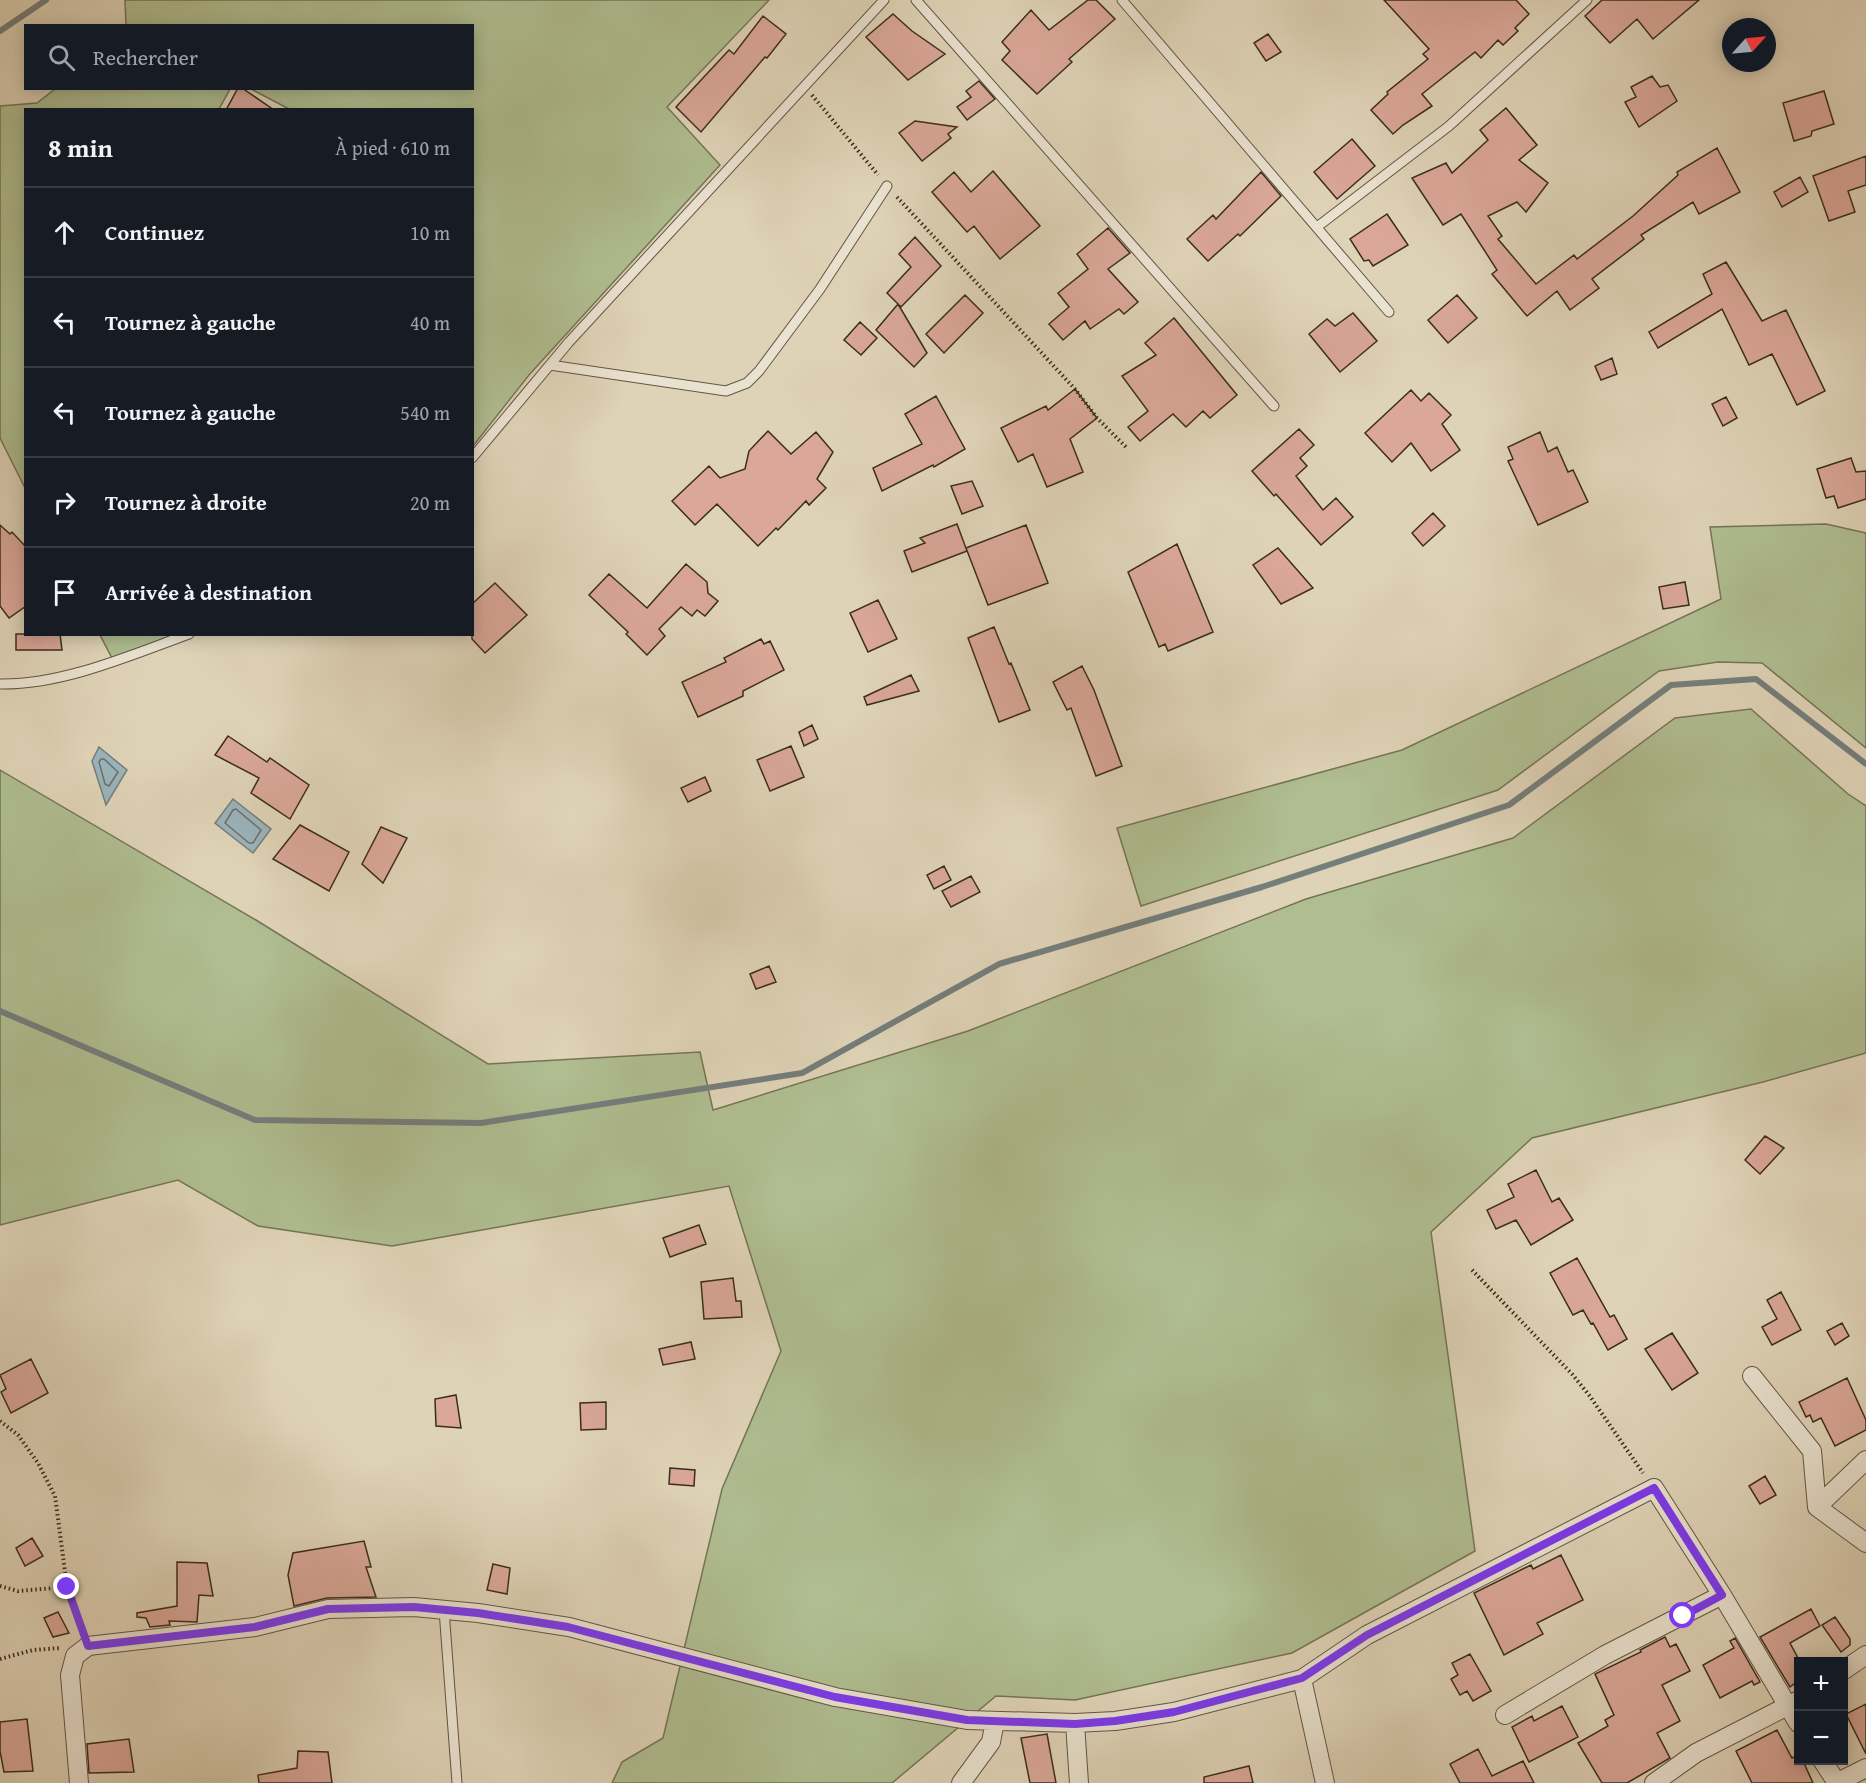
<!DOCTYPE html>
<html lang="fr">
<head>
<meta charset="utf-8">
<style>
  body { margin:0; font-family:"Gentium Book Plus",serif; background:#242831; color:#f1f3f6 }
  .controls { position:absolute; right:18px; bottom:18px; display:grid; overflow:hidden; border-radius:0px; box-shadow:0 3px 15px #0003 }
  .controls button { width:54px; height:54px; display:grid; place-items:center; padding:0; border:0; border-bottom:2px solid #363941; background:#171b24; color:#f1f3f6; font:30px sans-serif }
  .compass { position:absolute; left:1722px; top:18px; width:54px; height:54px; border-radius:50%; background:#171b24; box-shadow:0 3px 15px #0003; rotate:63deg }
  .stop { position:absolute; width:18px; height:18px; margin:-14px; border:4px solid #7c3aed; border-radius:50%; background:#fff }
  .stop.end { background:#7c3aed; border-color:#fff; box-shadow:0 2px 6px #0008 }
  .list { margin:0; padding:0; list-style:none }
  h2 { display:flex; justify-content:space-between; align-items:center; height:78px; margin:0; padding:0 24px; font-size:26px }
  h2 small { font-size:20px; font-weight:400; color:#9ea1a6 }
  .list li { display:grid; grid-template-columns:39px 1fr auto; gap:18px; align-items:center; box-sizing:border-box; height:90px; padding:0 24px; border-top:2px solid #363941 }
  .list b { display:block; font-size:22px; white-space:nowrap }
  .list em { font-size:20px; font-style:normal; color:#9ea1a6 }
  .icon { flex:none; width:33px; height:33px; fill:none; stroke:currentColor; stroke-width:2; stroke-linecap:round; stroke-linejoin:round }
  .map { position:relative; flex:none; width:1866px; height:1783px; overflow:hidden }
  .search { position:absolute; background:#171b24; box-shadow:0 3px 15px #0003; left:24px; top:24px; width:450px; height:66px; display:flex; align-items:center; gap:15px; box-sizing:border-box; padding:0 21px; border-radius:0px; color:#9ea1a6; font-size:22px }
  .panel { position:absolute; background:#171b24; box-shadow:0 3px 15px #0003; left:24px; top:108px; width:450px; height:528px; border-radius:0px }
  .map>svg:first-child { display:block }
  .green { fill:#afbd90; stroke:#747557; stroke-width:1.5 }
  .water { fill:#9ab4bb; stroke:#747e7c; stroke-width:1.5 }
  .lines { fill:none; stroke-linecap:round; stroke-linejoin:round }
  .shore { stroke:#6a706c; stroke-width:1.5 }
  .stream { stroke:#747e7c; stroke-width:6 }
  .building { fill:#daa798; stroke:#3a2d1e; stroke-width:1.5 }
  .service-casing { stroke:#635644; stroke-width:11 }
  .minor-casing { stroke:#635644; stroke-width:20 }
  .path { stroke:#3a2d1e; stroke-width:4; stroke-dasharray:1.5 3; stroke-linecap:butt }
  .service { stroke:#eae2d0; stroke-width:9 }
  .minor { stroke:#eae2d0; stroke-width:18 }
  .route { stroke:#7c3aed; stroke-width:8 }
</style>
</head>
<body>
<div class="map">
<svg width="1866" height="1783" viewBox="0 0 1866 1783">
  <rect width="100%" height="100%" fill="#dfd3b7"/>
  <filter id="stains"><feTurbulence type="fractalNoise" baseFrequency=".00333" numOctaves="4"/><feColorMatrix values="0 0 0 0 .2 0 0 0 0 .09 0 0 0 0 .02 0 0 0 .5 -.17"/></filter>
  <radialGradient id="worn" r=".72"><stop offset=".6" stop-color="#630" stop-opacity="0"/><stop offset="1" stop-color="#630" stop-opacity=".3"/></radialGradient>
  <path class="green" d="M125,0H769L667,107L720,165L529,375L473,446L472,110L289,109L251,89L472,88V26L126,25Z
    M55,89H230L219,109L26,110L25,488L0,438V106L37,103Z
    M1826,524L1866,533V748L1762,663L1718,662L1659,671L1498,790L1141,906L1117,828L1402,750L1721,599L1710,527Z
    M100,635H174L112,658Z
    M1751,709L1848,794L1866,806V1053L1763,1082L1532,1138L1431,1232L1475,1551L1292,1653L1075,1700L996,1696L892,1783H612L622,1762L663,1738L722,1489L781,1351L729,1186L392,1246L258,1226L178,1180L0,1225V770L256,920L488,1064L700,1052L713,1110L968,1031L1306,899L1513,838L1675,718Z"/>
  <path class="water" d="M99,747L127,770L106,805L92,761Z
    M233,799L271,829L253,853L215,823Z"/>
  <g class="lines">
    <path class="shore" d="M101,759H104L118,772L109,786L105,784L99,762Z
      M236,809L261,830L253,843H249L225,823L233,810Z"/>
    <path class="stream" d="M0,31L46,0
      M0,1011L255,1120L481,1123L802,1073L999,964L1262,887L1509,805L1671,685L1756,679L1866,764"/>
  </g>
  <path class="building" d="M1088,0H1096L1115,19L1069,59L1072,62L1037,94L1002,60L1010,51L1002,42L1031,10L1049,30Z
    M1384,0H1516L1529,14L1515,28L1518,31L1503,45L1498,40L1481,58L1475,52L1422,94L1432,106L1403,125L1393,134L1371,110L1388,94L1387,92L1428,59L1423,54L1429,49Z
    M1602,0H1699L1653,39L1637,19L1610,43L1585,16Z
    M893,14L912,31L945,54L908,80L866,37Z
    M763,16L786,34L767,58L765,57L701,132L676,107L729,50L734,54Z
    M1268,34L1281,52L1266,61L1254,43Z
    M1652,76L1660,87L1668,85L1677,101L1639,127L1625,102L1636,97L1631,87Z
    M979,81L995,99L967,120L957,107L971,97L966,91Z
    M238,88H242L274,110H226Z
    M1824,91L1834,124L1812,131L1811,136L1794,141L1783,103Z
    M1506,108L1537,145L1519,160L1548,183L1526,212L1517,202L1488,216L1502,236L1498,239L1536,284L1574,255L1577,259L1633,216L1678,175L1677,172L1717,148L1740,192L1699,214L1693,202L1641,235L1644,239L1592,279L1599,288L1570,310L1557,291L1527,316L1492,274L1497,270L1461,214L1443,225L1412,178L1446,163L1452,173L1488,140L1480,130Z
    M915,121L957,127L948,134L951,138L922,161L899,133Z
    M1352,139L1375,166L1337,199L1314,172Z
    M1866,156V185L1848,191L1855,212L1829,221L1813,176Z
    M993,171L1040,226L1000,259L974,226L967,232L932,192L954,172L971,192Z
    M1261,172L1281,196L1240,236L1238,234L1208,261L1187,239L1213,215L1216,219Z
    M1800,177L1808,192L1782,207L1774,192Z
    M1387,214L1408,245L1373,266L1369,260L1364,261L1350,239Z
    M1108,228L1130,253L1108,269L1138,302L1124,314L1119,309L1090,329L1085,321L1063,340L1049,324L1069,307L1058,293L1088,269L1077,254Z
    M915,237L941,266L901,307L887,293L911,267L899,254Z
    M1726,262L1762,321L1786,310L1825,391L1797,405L1772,354L1749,365L1722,309L1658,348L1649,332L1712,294L1703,274Z
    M965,295L983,313L944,353L926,334Z
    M1457,295L1477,318L1448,343L1428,320Z
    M898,304L927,353L914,367L876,330Z
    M1353,313L1377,341L1340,372L1309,334L1327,319L1335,326Z
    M1174,318L1237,395L1210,418L1203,411L1186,427L1173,414L1140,441L1128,427L1148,411L1122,376L1156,355L1145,343Z
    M860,322L877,338L861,355L844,340Z
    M1612,358L1617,374L1601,380L1595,366Z
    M1075,389L1097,418L1070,439L1083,472L1047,487L1033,454L1018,462L1001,428L1046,406L1048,410Z
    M1411,390L1421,401L1429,393L1451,415L1442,424L1460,450L1431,471L1411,443L1392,462L1365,433Z
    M936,396L965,449L934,467L933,465L882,491L873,468L922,444L905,414Z
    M1726,397L1737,418L1723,426L1712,404Z
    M1299,429L1314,445L1300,458L1307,466L1296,476L1323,510L1336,498L1353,517L1321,545L1276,494L1274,496L1252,471Z
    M768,431L791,454L816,432L833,452L817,479L826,488L809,505L806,501L778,530L776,528L758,546L717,504L695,525L672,501L709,466L720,478L745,469L749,451Z
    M1540,432L1548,452L1557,447L1568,472L1573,470L1588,502L1538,525L1508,461L1513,459L1508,447Z
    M1851,458L1856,472L1866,471V499L1838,508L1834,496L1826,498L1817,469Z
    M972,481L983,506L962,514L951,486Z
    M1433,513L1445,526L1423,546L1412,533Z
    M957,524L967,551L912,572L904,551L925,543L920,538Z
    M0,525L10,534L12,532L26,547V606L9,618L0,606Z
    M1026,525L1048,583L988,605L966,548Z
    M1177,544L1213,632L1168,651L1165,644L1159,647L1128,572Z
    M1278,548L1313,588L1281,604L1253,565Z
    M686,564L707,582L708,593L718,601L705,616L697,610L692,616L681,607L659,629L665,636L647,655L626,634L628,632L589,595L609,574L647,608Z
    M1685,582L1689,605L1663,609L1659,587Z
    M495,583L527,615L485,653L472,639V604Z
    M878,600L897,639L868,652L850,613Z
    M994,627L1009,664L1011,663L1030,710L999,722L968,638Z
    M16,634H60L62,650H16Z
    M761,639L764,644L770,641L784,670L743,691V696L698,717L682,682L726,662L724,658Z
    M1082,666L1094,690L1122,766L1096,776L1071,708L1067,710L1053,682Z
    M911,675L919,691L867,705L864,697Z
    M812,725L818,739L804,746L799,732Z
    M228,736L267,762L270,758L309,785L290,819L251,793L259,778L215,755Z
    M791,746L804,777L770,791L757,760Z
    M705,777L711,791L688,802L681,788Z
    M300,825L349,852L329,891L273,859Z
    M381,827L407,838L383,883L362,864Z
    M944,866L951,880L934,889L927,875Z
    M971,876L980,892L951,907L942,891Z
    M769,966L776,982L756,989L750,974Z
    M1765,1136L1784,1148L1760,1174L1745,1160Z
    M1536,1170L1552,1202L1559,1198L1573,1220L1531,1245L1516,1220L1496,1229L1487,1210L1514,1197L1508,1184Z
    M699,1225L706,1244L670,1257L663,1238Z
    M1577,1258L1610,1317L1614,1315L1627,1339L1608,1350L1593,1323L1591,1324L1583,1310L1573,1315L1550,1273Z
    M733,1278L736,1301H741L742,1317L704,1319L701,1282Z
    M1781,1292L1801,1330L1772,1345L1762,1327L1777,1319L1767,1300Z
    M1842,1323L1849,1336L1835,1345L1827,1331Z
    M1672,1333L1698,1373L1672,1390L1645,1349Z
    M691,1342L695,1359L663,1365L659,1349Z
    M31,1359L48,1393L11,1413L1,1392L6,1389L0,1375Z
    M1847,1378L1866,1420V1430L1835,1446L1821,1418L1813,1422L1810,1415L1806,1417L1799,1402Z
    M456,1395L461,1428L436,1426L435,1399Z
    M606,1402V1429L581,1430L580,1403Z
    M670,1468L695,1470L694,1486L669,1484Z
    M1765,1476L1776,1495L1760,1504L1749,1486Z
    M32,1538L43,1556L25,1566L16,1548Z
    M364,1541L371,1567H366L376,1597L327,1598L294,1606L288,1575L293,1553Z
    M1561,1555L1583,1600L1537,1623L1543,1634L1504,1655L1474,1593L1531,1565L1533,1569Z
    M177,1562L207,1563L213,1596L199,1595L197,1622L169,1621L170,1625L150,1627L146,1618L137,1617V1613L177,1606Z
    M493,1564L510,1568L507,1594L487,1590Z
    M1811,1609L1820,1626L1790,1643L1798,1658V1681L1790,1687L1760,1637Z
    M58,1612L69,1633L53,1637L44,1618Z
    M1835,1617L1850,1639V1645L1841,1652L1822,1625Z
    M1665,1637L1670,1647L1676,1644L1690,1671L1662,1685L1680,1721L1657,1733L1670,1758L1627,1783H1602L1578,1743L1608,1726L1605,1720L1614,1715L1595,1674L1641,1652L1640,1650Z
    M1735,1638L1760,1682L1754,1685L1752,1681L1720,1698L1703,1665L1734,1648L1730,1641Z
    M1470,1654L1491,1691L1473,1701L1467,1691L1460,1695L1451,1679L1458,1675L1452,1663Z
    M1866,1704V1754L1846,1714Z
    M1562,1706L1578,1737L1529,1762L1512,1727L1532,1716L1534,1721Z
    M27,1719L33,1771L4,1772L0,1751V1722Z
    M1777,1730L1792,1758L1798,1755V1761H1803L1813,1783H1752L1736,1751Z
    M1047,1734L1056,1783H1030L1021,1738Z
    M129,1739L134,1772L89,1773L87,1744Z
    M1478,1749L1492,1776L1523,1761L1534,1783H1460L1450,1764Z
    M298,1751L328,1752L332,1783H259L258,1775L297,1768Z
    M1249,1766L1253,1783H1204V1777Z"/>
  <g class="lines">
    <defs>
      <path id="service" d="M916,0L1274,406
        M1122,0L1389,312
        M1317,227L1449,126L1587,0
        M550,365L726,391L747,383L759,371L820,289L887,186
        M472,458L569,342L884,0
        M0,684C63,685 131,655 189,634
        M444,1610L457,1783"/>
      <path id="minor" d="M1752,1376L1812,1451L1817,1507L1866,1543
        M1817,1507L1866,1460
        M1844,1670L1866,1655
        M1302,1679L1325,1783
        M1505,1715L1605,1655L1722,1595
        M1075,1723L1079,1783
        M1822,1760L1837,1783
        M79,1783L70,1675L75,1656L88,1646L255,1627L328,1609L414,1607L478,1613L569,1627L835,1697L967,1720L1075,1723L1115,1721L1174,1712L1302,1679L1367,1635L1654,1488L1722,1595L1798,1723
        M961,1783L991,1742L995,1721
        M1654,1783L1696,1753L1797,1701
        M1836,1783L1866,1768"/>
    </defs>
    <use href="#service" class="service-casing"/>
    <use href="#minor" class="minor-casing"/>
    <path class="path" d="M812,95L878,175
      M897,197L1075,389L1097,418L1126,447
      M1472,1270L1572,1374L1589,1395L1643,1473
      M0,1421L18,1435L38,1463L55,1496L67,1587L83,1631
      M0,1586L18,1591L67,1587
      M0,1659L33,1650L61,1648"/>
    <use href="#service" class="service"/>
    <use href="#minor" class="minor"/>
  </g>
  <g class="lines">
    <path class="route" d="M67,1587L88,1646L255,1627L328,1609L414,1607L478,1613L568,1627L835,1697L967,1720L1075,1724L1115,1721L1174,1712L1302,1678L1367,1635L1654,1488L1722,1595L1683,1616"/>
  </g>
  <rect width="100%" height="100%" filter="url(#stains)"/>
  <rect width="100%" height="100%" fill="url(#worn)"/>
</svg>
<div class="controls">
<button>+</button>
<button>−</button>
</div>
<svg class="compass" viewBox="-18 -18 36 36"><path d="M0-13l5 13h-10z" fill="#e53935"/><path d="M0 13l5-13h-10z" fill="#9ea1a6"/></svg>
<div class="stop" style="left:1683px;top:1616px"></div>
<div class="stop end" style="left:67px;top:1587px"></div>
<div class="search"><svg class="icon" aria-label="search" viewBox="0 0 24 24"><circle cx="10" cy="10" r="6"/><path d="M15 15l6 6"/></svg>Rechercher</div>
<section class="panel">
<h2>8 min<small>À pied · 610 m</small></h2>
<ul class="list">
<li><svg class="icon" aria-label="ahead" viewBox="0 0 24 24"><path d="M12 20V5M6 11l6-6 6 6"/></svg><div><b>Continuez</b></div><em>10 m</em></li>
<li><svg class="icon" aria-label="left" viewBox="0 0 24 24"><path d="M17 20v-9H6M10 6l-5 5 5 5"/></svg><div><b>Tournez à gauche</b></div><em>40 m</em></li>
<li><svg class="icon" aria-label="left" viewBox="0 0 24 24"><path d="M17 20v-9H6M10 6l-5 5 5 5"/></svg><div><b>Tournez à gauche</b></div><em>540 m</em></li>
<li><svg class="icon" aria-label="right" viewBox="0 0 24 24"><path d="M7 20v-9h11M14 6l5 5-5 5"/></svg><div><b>Tournez à droite</b></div><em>20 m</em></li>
<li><svg class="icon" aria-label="arrive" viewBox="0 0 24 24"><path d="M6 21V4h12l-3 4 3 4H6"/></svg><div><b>Arrivée à destination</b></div></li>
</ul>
</section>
</div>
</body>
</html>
